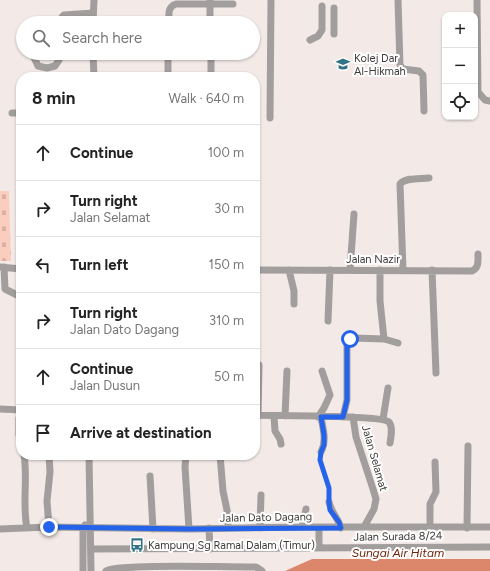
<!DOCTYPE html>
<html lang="en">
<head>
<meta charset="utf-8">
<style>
  body { margin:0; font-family:Figtree,sans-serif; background:#f6f6f6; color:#222 }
  .controls { position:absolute; right:12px; top:12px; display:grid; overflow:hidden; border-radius:8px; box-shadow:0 1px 3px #0004 }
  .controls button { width:36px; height:36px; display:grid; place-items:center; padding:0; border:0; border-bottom:1px solid #e0e0e0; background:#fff; color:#222; font:20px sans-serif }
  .stop { position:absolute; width:12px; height:12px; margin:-9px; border:3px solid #2563eb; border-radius:50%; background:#fff }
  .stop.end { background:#2563eb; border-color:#fff; box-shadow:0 1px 4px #0008 }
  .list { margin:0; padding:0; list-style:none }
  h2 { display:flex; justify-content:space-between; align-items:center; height:52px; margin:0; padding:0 16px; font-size:17px }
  h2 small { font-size:13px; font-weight:400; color:#767676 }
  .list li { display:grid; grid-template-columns:26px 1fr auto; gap:12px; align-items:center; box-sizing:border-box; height:56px; padding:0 16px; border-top:1px solid #e0e0e0 }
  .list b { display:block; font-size:15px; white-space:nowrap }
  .list p { margin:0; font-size:13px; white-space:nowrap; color:#767676 }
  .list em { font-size:13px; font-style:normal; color:#767676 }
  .icon { flex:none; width:22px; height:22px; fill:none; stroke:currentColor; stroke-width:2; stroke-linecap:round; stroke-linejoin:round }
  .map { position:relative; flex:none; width:490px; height:571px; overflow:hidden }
  .search { position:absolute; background:#fff; box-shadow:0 1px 3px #0004; left:16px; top:16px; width:244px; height:44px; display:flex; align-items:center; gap:10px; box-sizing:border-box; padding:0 14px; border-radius:22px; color:#767676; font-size:15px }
  .panel { position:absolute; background:#fff; box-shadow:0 1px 3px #0004; left:16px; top:72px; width:244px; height:388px; border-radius:16px }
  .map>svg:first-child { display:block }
  .cemetery { fill:url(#cemetery-stones) }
  .water { fill:#dc866c }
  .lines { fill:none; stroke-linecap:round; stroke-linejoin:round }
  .path { stroke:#948e8c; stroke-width:1; stroke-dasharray:3 2; stroke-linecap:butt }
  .minor { stroke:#a29e9d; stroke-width:7 }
  .route { stroke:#2563eb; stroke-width:5 }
  .labels { text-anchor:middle; stroke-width:4; stroke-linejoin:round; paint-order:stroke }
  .poi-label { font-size:11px; fill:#3d3a39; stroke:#fff; text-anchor:start }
  .street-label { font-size:11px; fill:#3d3a39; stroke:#fff }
  .water-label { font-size:12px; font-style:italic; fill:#6f2207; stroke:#fff }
</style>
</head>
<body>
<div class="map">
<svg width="490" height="571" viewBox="0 0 490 571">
  <defs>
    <pattern id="cemetery-stones" width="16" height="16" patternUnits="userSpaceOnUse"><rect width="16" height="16" fill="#facdbf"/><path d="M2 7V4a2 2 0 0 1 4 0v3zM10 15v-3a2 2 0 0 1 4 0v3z" fill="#d7b1a5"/></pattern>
  </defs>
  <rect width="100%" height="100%" fill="#f3eae7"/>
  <path class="cemetery" d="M0,191H9L11,261H0Z"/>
  <path class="water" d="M312,559H490V571H285Z"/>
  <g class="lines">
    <path class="path" d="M320,459C320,472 329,482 329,496"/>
    <path class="minor" d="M210,0V23
      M398,0L400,65L403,69L419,71L423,75L424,111
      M477,0L478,92L485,100L490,101
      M334,8V34
      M61,23L62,17L64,15L93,13
      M83,23H93
      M93,23L94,0
      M169,23C169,15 167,7 176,4H233
      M310,40L318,36L322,30V6
      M32,53L38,66L47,68L55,66L59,60V53
      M93,53L94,77
      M211,53V77
      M168,77V53
      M12,113H21
      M270,118L271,0
      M0,267L21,269
      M4,267L5,289L19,296L21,300
      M255,270L472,271C479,268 478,262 478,254
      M289,270L294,291V304
      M350,270L354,214
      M380,270V301L384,339L398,343
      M403,270L400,184C406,177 420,179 429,178
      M432,270L436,373
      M328,321L330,270
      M0,409L21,410
      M255,415C273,416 382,415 389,422C393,427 391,437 390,443
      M258,415L259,365
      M274,416L275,431L280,439L281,444
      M285,416L287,371
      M21,417L19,418V435L21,440
      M318,417L324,408L330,395L322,371
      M321,417C323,429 327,440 321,452
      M343,417L347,400V341L350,339L354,338L384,339
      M353,417L356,437L373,489L376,499L374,509L364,527
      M383,419L388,388
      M24,455C28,479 22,504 27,528
      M49,455L50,472L47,501L49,527
      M89,455L91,571
      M186,455L185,467L189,529
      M220,455L223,491L228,515V528
      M150,476L153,529
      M329,502C331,512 338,518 341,528
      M302,527L306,509
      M209,528L210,549
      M260,528L261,495
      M430,528V504L436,492L435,462
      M467,528L468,446
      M0,529L49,527L189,529L302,527H490
      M319,548V527
      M91,549L490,547
      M83,571V528L85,525
      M106,571C115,567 127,568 136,567C176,565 217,567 256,567L262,571"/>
  </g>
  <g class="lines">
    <path class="route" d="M49,527L189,529L341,528L339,522L330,510L329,502V488L320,460L321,452L324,445V435L321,417H343L347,400V343L350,339"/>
  </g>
  <defs>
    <symbol id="university-bare" viewBox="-9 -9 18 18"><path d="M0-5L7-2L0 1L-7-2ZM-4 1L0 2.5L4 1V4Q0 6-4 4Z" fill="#327486" stroke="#fff" stroke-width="2.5" paint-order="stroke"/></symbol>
    <symbol id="bus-bare" viewBox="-9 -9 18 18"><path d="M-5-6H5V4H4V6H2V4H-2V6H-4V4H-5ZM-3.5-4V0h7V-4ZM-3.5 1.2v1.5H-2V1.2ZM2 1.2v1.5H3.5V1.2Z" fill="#327486" stroke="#fff" stroke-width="2.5" paint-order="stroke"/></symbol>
  </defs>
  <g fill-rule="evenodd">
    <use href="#university-bare" x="333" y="54" width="20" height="20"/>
    <use href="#bus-bare" x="127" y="535" width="20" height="20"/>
  </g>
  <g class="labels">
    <g class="poi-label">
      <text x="354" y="62">Kolej Dar<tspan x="354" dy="13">Al-Hikmah</tspan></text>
      <text x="148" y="549">Kampung Sg Ramal Dalam (Timur)</text>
    </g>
    <g class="street-label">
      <text x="373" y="263">Jalan Nazir</text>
      <text transform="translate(375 458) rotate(74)" y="4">Jalan Selamat</text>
      <text transform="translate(266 517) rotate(-1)" y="4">Jalan Dato Dagang</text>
      <text transform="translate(398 536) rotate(-1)" y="4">Jalan Surada 8/24</text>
    </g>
    <g class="water-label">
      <text x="398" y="557">Sungai Air Hitam</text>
    </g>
  </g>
</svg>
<div class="controls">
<button>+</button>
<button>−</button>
<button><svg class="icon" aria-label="locate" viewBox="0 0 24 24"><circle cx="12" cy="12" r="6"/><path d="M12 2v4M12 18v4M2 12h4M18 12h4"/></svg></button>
</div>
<div class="stop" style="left:350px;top:339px"></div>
<div class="stop end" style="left:49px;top:527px"></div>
<div class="search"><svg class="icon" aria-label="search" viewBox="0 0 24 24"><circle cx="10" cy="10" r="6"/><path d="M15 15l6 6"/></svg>Search here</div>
<section class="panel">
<h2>8 min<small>Walk · 640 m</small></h2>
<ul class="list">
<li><svg class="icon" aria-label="ahead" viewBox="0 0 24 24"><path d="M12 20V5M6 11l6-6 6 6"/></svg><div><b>Continue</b></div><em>100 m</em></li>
<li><svg class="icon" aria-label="right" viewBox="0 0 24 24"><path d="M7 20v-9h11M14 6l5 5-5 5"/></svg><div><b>Turn right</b><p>Jalan Selamat</p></div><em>30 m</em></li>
<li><svg class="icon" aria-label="left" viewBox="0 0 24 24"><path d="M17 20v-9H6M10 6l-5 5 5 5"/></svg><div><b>Turn left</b></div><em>150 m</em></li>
<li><svg class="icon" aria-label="right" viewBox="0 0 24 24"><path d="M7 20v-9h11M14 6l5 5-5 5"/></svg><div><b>Turn right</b><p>Jalan Dato Dagang</p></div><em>310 m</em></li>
<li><svg class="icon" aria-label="ahead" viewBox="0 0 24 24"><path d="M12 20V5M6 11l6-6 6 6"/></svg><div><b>Continue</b><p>Jalan Dusun</p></div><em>50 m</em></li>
<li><svg class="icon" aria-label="arrive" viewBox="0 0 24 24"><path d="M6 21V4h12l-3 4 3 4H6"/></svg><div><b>Arrive at destination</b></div></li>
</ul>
</section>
</div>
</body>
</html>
